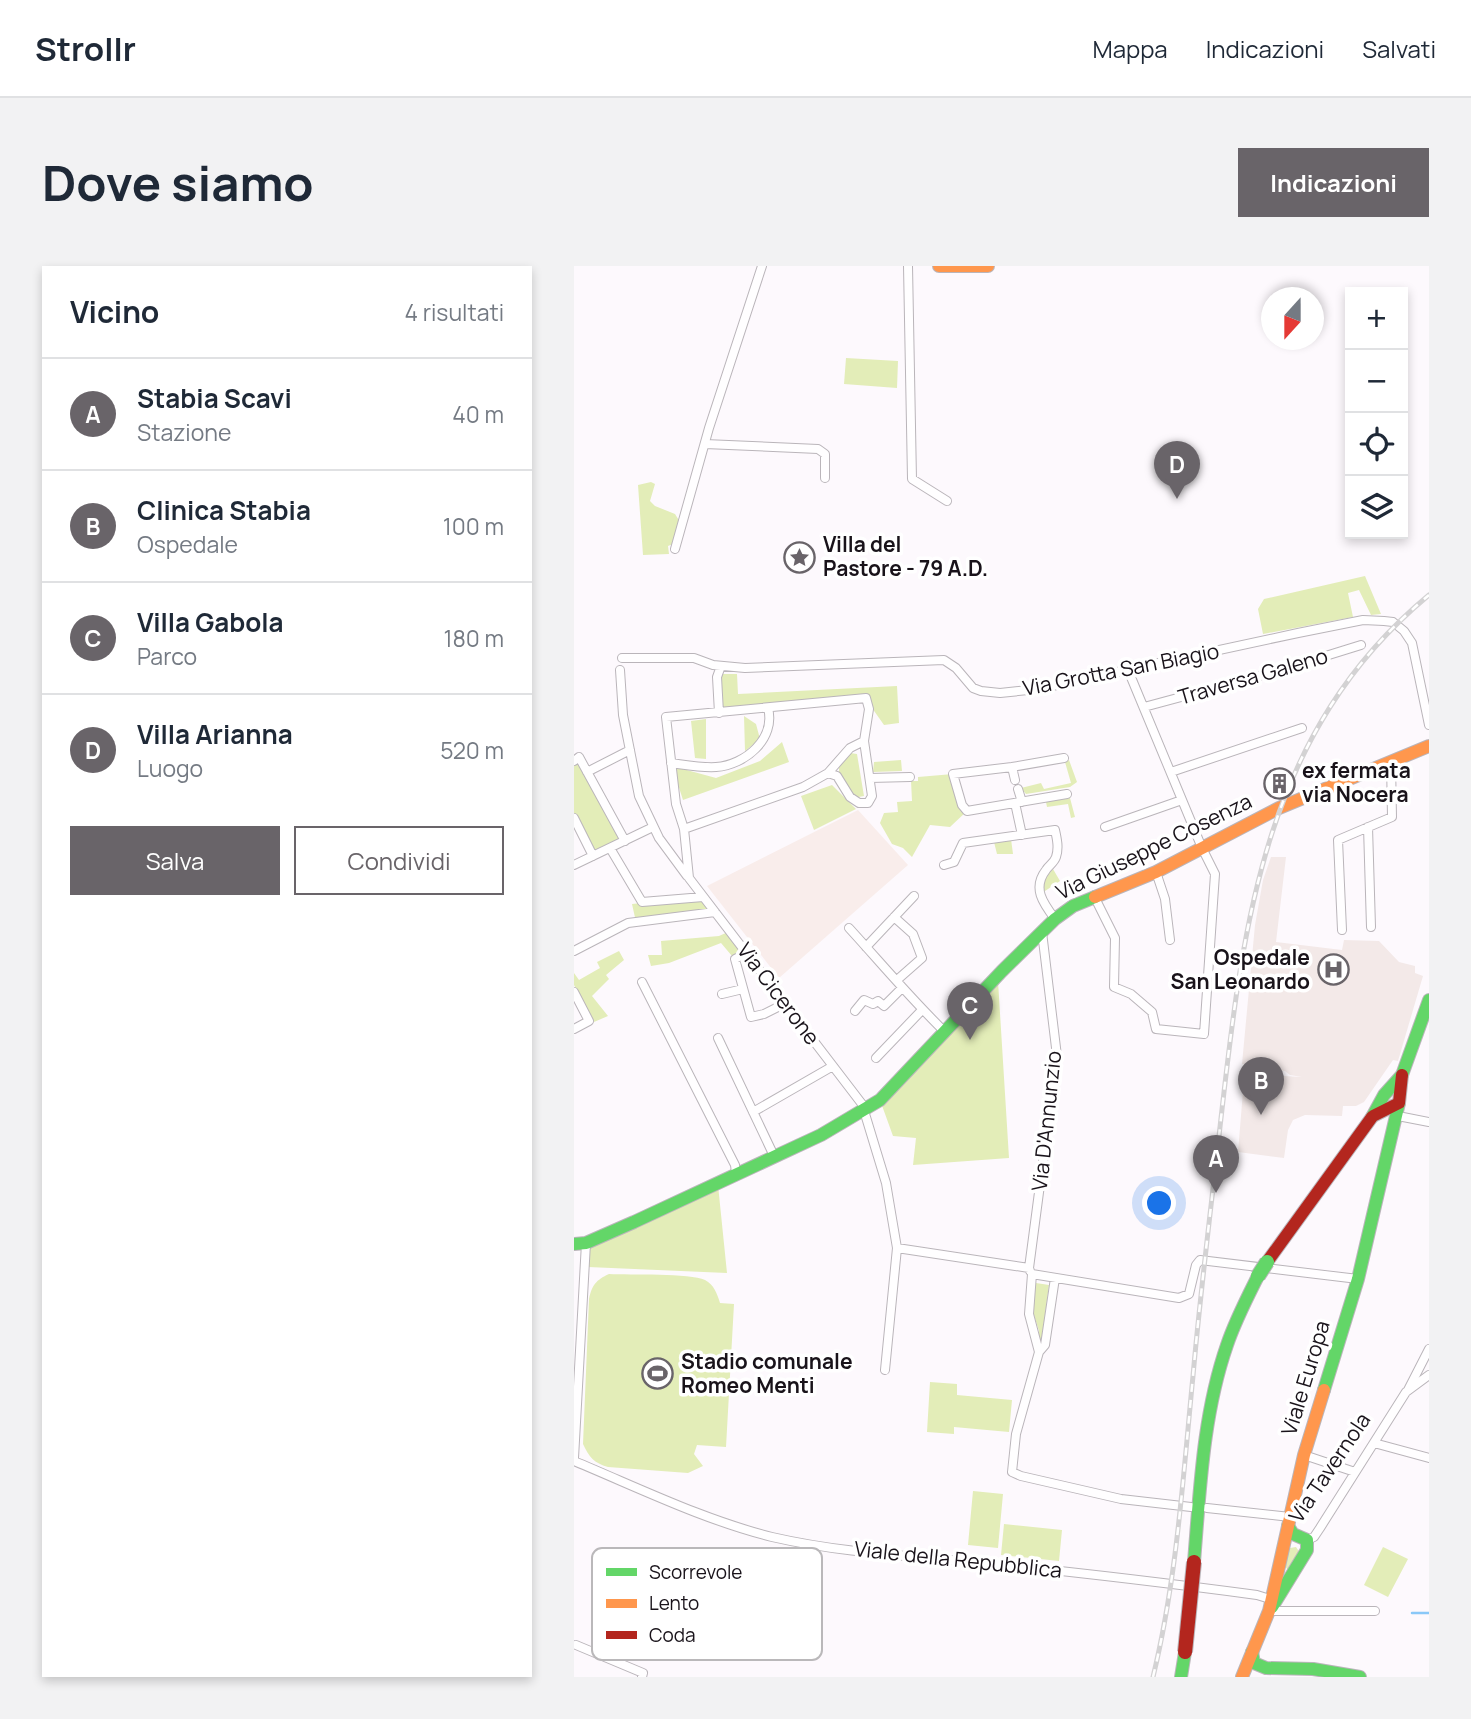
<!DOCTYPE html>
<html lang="it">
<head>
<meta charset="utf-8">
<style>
  body { margin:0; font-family:Manrope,sans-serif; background:#f2f2f3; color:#1f2937 }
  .controls { position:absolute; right:21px; top:21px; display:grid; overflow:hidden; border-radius:0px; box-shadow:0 4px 10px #0003 }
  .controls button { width:63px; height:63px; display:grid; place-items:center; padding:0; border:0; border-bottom:2px solid #e0e1e3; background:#fff; color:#1f2937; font:35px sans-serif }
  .compass { position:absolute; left:687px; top:21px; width:63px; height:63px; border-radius:50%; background:#fff; box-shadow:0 4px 10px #0003; rotate:201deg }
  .you { position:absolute; left:586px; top:938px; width:24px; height:24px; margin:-18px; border:5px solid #fff; border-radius:50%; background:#1a73e8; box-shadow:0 0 0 10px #1a73e833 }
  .badge { display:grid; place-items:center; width:46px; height:46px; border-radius:50%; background:#696469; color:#fff; font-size:23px; font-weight:700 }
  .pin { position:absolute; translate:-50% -58px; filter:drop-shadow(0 2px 4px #0008) }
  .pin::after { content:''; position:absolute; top:37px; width:24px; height:21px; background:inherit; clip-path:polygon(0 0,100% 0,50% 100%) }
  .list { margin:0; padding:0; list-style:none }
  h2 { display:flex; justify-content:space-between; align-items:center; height:91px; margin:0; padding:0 28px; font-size:30px }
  h2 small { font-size:23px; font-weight:400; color:#747a83 }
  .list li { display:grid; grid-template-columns:46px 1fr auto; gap:21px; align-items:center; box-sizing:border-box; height:112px; padding:0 28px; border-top:2px solid #e0e1e3 }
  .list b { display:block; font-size:26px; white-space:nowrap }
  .list p { margin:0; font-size:23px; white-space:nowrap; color:#747a83 }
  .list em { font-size:23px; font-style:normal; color:#747a83 }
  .actions { display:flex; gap:14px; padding:21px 28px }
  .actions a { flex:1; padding:16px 0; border:2px solid #696469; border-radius:0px; text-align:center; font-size:24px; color:#696469 }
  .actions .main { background:#696469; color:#fff }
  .icon { flex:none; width:38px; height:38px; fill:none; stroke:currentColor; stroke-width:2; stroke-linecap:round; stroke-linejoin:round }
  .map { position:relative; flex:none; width:855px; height:1411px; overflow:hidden; border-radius:0px }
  header { display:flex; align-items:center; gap:42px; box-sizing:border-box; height:98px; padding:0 35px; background:#fff; border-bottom:2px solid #e0e1e3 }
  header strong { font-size:33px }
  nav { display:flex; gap:38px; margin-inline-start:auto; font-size:24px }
  .intro { display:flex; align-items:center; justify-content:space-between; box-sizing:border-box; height:168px; padding:0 42px }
  h1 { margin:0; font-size:49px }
  .button { padding:18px 32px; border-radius:0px; background:#696469; color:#fff; font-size:24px; font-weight:700 }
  main { display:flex; gap:42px; padding:0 42px }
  aside { flex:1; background:#fff; border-radius:0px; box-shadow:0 4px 10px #0003 }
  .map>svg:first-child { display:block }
  .education { fill:#f9edeb }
  .medical { fill:#f3e9e8 }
  .green { fill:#e3edb8 }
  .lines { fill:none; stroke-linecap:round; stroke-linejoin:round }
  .stream { stroke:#8ac8f8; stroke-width:2.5 }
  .street-casing { stroke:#bab5ba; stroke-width:10 }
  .fast-casing { stroke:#bab5ba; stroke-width:14 }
  .slow-casing { stroke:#bab5ba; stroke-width:14 }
  .jam-casing { stroke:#bab5ba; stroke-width:14 }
  .street { stroke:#fffeff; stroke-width:8 }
  .fast { stroke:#63d668; stroke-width:12 }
  .slow { stroke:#ff974d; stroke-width:12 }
  .jam { stroke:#b3261e; stroke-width:12 }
  .rail-casing { stroke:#d3d2d3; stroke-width:5 }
  .rail { stroke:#fff; stroke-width:2.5; stroke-dasharray:8; stroke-linecap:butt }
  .fast-bridge-casing { stroke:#bab5ba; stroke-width:16; stroke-linecap:butt }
  .jam-bridge-casing { stroke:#bab5ba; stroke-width:16; stroke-linecap:butt }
  .fast-bridge { stroke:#63d668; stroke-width:14 }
  .jam-bridge { stroke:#b3261e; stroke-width:14 }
  .labels { text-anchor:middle; stroke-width:7; stroke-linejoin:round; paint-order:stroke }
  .poi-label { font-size:21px; font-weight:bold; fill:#19131a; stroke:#fff; text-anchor:start }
  .street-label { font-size:21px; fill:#19131a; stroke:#fff }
  .key { fill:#fff; stroke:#bab8ba; stroke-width:2 }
  .key-label { font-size:19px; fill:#19131a }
</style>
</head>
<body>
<header>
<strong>Strollr</strong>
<nav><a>Mappa</a><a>Indicazioni</a><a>Salvati</a></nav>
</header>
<div class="intro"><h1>Dove siamo</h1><a class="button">Indicazioni</a></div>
<main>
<aside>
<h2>Vicino<small>4 risultati</small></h2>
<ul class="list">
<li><span class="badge">A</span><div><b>Stabia Scavi</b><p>Stazione</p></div><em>40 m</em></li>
<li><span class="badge">B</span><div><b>Clinica Stabia</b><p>Ospedale</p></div><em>100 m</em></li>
<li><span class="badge">C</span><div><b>Villa Gabola</b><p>Parco</p></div><em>180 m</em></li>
<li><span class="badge">D</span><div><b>Villa Arianna</b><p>Luogo</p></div><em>520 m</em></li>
</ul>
<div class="actions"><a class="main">Salva</a><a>Condividi</a></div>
</aside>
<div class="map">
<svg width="855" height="1411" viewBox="0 0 855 1411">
  <rect width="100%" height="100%" fill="#fdf9fd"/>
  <path class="education" d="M284,544L334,599L205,712L133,620Z"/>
  <path class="medical" d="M697,591H712L702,676L768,684L770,674L805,675L825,696L841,700V707L849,710L824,795L819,794L790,836L782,840H769L768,850L731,849L719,854L714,864L710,892L664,886L670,813L675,808L728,811L716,809L711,805L668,798L681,659L689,614Z"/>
  <path class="green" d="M272,92L324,95L323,122L270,118Z
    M77,216L81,218L76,235L81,240L101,248L106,256L99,278L94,280L95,288L69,289L64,219Z
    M791,310L807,348L797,349L785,324L774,327L779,351L689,368L684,343L690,333Z
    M144,408H163L164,428L323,420L325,457L310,459L291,432L147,447Z
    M170,450L182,458L186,473L171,485Z
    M132,453V493L121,492L117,455Z
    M208,476L215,496L109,534L98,500L142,512L186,495Z
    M276,487L283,488L290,530L279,532L265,508V500Z
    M2,493L46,573L19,586L0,550V495Z
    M327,494L328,505L299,506L300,496Z
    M495,494L503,516L496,521L452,528L447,522L467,517L470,523L497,517L491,496Z
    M379,508L393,545L376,561L356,559L338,591L329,582L318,578L306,557L310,547L324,546L323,536L338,535L337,515H344V511Z
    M258,519L282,543L240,564L227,530Z
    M496,532L501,551L497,552L494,538L473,541L472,536Z
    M437,573L439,588H423L420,576Z
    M479,603L486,615L468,627V616Z
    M129,631L140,646L62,656L58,638Z
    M154,666L169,686L158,690L147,677L95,697L77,700L74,689H88L87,675L145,670Z
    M45,685L50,694L32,709L35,713L18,730L34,750L20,756L0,719V707L5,714L26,702L23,696Z
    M424,715L435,892L339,899L342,872L319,870L306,834Z
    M144,919L153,1007L14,1001L16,975Z
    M35,1008C56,1009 116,1007 131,1014C140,1019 143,1027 146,1037L160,1038L152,1181L123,1179L120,1188L129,1200L114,1207L34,1201C20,1197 15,1191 9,1178L15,1033C18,1019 22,1014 35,1008Z
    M462,1017L475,1019L467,1078L464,1077L465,1065L458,1043Z
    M356,1116L383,1118V1129L438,1134L435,1166L380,1161V1168L353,1166Z
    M399,1225L429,1228L424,1282L394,1279Z
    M430,1258L488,1264L485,1295L427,1289Z
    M722,1281L726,1287L714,1304L709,1298L716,1282Z
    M809,1281L834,1293L814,1331L790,1319Z"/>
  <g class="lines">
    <path class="stream" d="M838,1347H855"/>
    <defs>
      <path id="street" d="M334,0L338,213L373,235
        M131,178L244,183L251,188V212
        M101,283L135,162L188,0
        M48,392H120L139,399L171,402L370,394L382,402L399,422L407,425L426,427L464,423L724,367L789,354L810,355L819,356L830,365L838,377L855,459
        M46,404L49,449L65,530L85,572L113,610
        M570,441L700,406L787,379
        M145,447L143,411L147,400
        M490,492L438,501L379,508L388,539L393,545L493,528
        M0,495L5,491L51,575
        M97,497C112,499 128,502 142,501C171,499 202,473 194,442
        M438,501L441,514
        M13,506L56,484
        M597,506L728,462
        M254,507L263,510L276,531L285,537H294L298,530L290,475
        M296,512L336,511
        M444,523L448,536
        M441,537L448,569
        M0,552L19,590
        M531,561L608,534
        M794,561L797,661
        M110,563L229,521L254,507L276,482L290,475L295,443L292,432L92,451L102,538L110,563L115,612L288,838L312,917L323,982L311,1104
        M36,582L68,636L129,631
        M0,599L79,561
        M370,599L380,596L389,577L481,564C483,573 485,582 482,591C480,597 475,599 472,604C458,622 469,637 481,653
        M582,606L591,633L596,674
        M520,630L541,672L540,721L557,728L578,746L582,763L630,768L641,608L628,582L554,404
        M320,651L339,668L348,692L323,714
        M275,662C307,697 337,733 371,766
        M768,664L764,574L818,551L817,496
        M292,681L340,630
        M0,685L54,657L141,646
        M173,687L161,693L177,751L190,748L212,737
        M68,716L161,899L162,907
        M0,726L15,755L0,763
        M148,728L169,723
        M281,745L290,734L299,738L304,735L310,740L328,722
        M144,772L200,890
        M302,792L348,744
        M179,846L259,800
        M824,850L855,856
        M323,982L455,1002L456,1005
        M455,1002L483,790L468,666
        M458,1008L455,1048L465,1086L442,1168L438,1206L447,1210L547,1233L617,1241
        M458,1008L605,1032L615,1028L622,999L626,994L784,1013
        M465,1086L471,1079L481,1012
        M834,1124L855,1083
        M800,1177L855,1192
        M730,1189L781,1206
        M0,1192L12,977
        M0,1195C65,1222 130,1254 198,1271C267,1287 339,1290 409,1297C501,1306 592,1317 683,1329L696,1333
        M633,1242L716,1251
        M733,1274L740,1271L746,1262L832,1126L855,1109
        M695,1345H801
        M2,1379L69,1407L68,1411"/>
      <path id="fast" d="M798,851L810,829L828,809L855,734
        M0,978L12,977L60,956L247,869L306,834L428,705L481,653L499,640L521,631
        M750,1124L784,1013L825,837
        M620,1296C626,1223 629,1148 653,1079C661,1055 673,1032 684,1010
        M698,1341L733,1284V1274L719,1268L714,1260
        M678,1386L680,1397L692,1402L739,1403L786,1411
        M607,1411L611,1386"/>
      <path id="slow" d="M365,0H414
        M521,631L582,606L705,542L855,480
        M668,1411L695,1345L730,1189L750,1124"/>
      <path id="jam" d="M799,850L825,837L828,809
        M693,996L798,851"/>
    </defs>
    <use href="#street" class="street-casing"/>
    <use href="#fast" class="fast-casing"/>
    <use href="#slow" class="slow-casing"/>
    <use href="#jam" class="jam-casing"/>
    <use href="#street" class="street"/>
    <use href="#fast" class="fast"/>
    <use href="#slow" class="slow"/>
    <use href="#jam" class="jam"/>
    <defs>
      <path id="rail" d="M579,1411C603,1312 609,1211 619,1110C626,1030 636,950 645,870C668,667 686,469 855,329"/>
    </defs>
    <use href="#rail" class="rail-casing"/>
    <use href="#rail" class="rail"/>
    <defs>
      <path id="fast-bridge" d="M684,1010L693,996"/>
      <path id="jam-bridge" d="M611,1386L620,1296"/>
    </defs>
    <use href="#fast-bridge" class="fast-bridge-casing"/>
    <use href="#jam-bridge" class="jam-bridge-casing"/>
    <use href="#fast-bridge" class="fast-bridge"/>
    <use href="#jam-bridge" class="jam-bridge"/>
  </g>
  <defs>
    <symbol id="sight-ring" viewBox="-11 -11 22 22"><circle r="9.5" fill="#fff" stroke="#696469" stroke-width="1.5"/><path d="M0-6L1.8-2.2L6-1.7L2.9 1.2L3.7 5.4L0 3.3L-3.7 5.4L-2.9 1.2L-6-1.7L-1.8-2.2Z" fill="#696469"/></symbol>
    <symbol id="building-ring" viewBox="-11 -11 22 22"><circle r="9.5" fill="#fff" stroke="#696469" stroke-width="1.5"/><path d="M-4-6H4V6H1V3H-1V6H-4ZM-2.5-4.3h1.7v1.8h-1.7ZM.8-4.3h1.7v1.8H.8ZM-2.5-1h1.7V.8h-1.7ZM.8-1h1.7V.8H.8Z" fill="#696469"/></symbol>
    <symbol id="hospital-ring" viewBox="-11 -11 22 22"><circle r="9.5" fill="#fff" stroke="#696469" stroke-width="1.5"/><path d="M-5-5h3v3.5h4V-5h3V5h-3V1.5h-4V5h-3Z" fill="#696469"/></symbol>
    <symbol id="stadium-ring" viewBox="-11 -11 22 22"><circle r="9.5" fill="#fff" stroke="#696469" stroke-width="1.5"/><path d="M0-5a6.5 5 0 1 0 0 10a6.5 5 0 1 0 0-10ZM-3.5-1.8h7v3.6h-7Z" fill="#696469"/></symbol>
  </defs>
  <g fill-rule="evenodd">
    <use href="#sight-ring" x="208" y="274" width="35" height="35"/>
    <use href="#building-ring" x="688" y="500" width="35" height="35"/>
    <use href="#hospital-ring" x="742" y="686" width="35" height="35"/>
    <use href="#stadium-ring" x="66" y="1090" width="35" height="35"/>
  </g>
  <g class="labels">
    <g class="poi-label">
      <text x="249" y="286">Villa del<tspan x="249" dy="24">Pastore - 79 A.D.</tspan></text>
      <text x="728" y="512">ex fermata<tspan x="728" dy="24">via Nocera</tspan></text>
      <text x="736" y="699" text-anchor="end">Ospedale<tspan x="736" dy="24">San Leonardo</tspan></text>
      <text x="107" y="1103">Stadio comunale<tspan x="107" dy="24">Romeo Menti</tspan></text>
    </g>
    <g class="street-label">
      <text transform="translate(547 404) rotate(-11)" y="7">Via Grotta San Biagio</text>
      <text transform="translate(679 411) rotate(-16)" y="7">Traversa Galeno</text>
      <text transform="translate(580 581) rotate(-26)" y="7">Via Giuseppe Cosenza</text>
      <text transform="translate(204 728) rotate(53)" y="7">Via Cicerone</text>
      <text transform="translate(473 855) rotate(-84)" y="7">Via D'Annunzio</text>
      <text transform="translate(732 1112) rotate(-73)" y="7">Viale Europa</text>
      <text transform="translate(756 1202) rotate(-56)" y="7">Via Tavernola</text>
      <text transform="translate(384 1294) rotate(6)" y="7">Viale della Repubblica</text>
    </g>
  </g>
  <rect x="18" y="1282" width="230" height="112" rx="10" class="key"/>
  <rect x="32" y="1302" width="31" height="8" fill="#63d668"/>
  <rect x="32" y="1333" width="31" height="9" fill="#ff974d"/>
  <rect x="32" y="1365" width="31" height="8" fill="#b3261e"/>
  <g class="key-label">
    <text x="75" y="1313">Scorrevole</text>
    <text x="75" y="1344">Lento</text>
    <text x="75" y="1376">Coda</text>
  </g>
</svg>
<div class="controls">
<button>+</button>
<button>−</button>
<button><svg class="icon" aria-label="locate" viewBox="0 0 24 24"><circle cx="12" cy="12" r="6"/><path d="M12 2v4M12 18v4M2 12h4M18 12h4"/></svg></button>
<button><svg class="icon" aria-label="layers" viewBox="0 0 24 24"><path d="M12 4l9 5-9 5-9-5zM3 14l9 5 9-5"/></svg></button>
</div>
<svg class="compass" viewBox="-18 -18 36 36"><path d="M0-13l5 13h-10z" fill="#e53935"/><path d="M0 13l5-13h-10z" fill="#747a83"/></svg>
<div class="you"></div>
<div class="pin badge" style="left:642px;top:927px">A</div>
<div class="pin badge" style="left:687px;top:849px">B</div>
<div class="pin badge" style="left:396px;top:774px">C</div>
<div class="pin badge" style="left:603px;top:233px">D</div>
</div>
</main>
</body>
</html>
